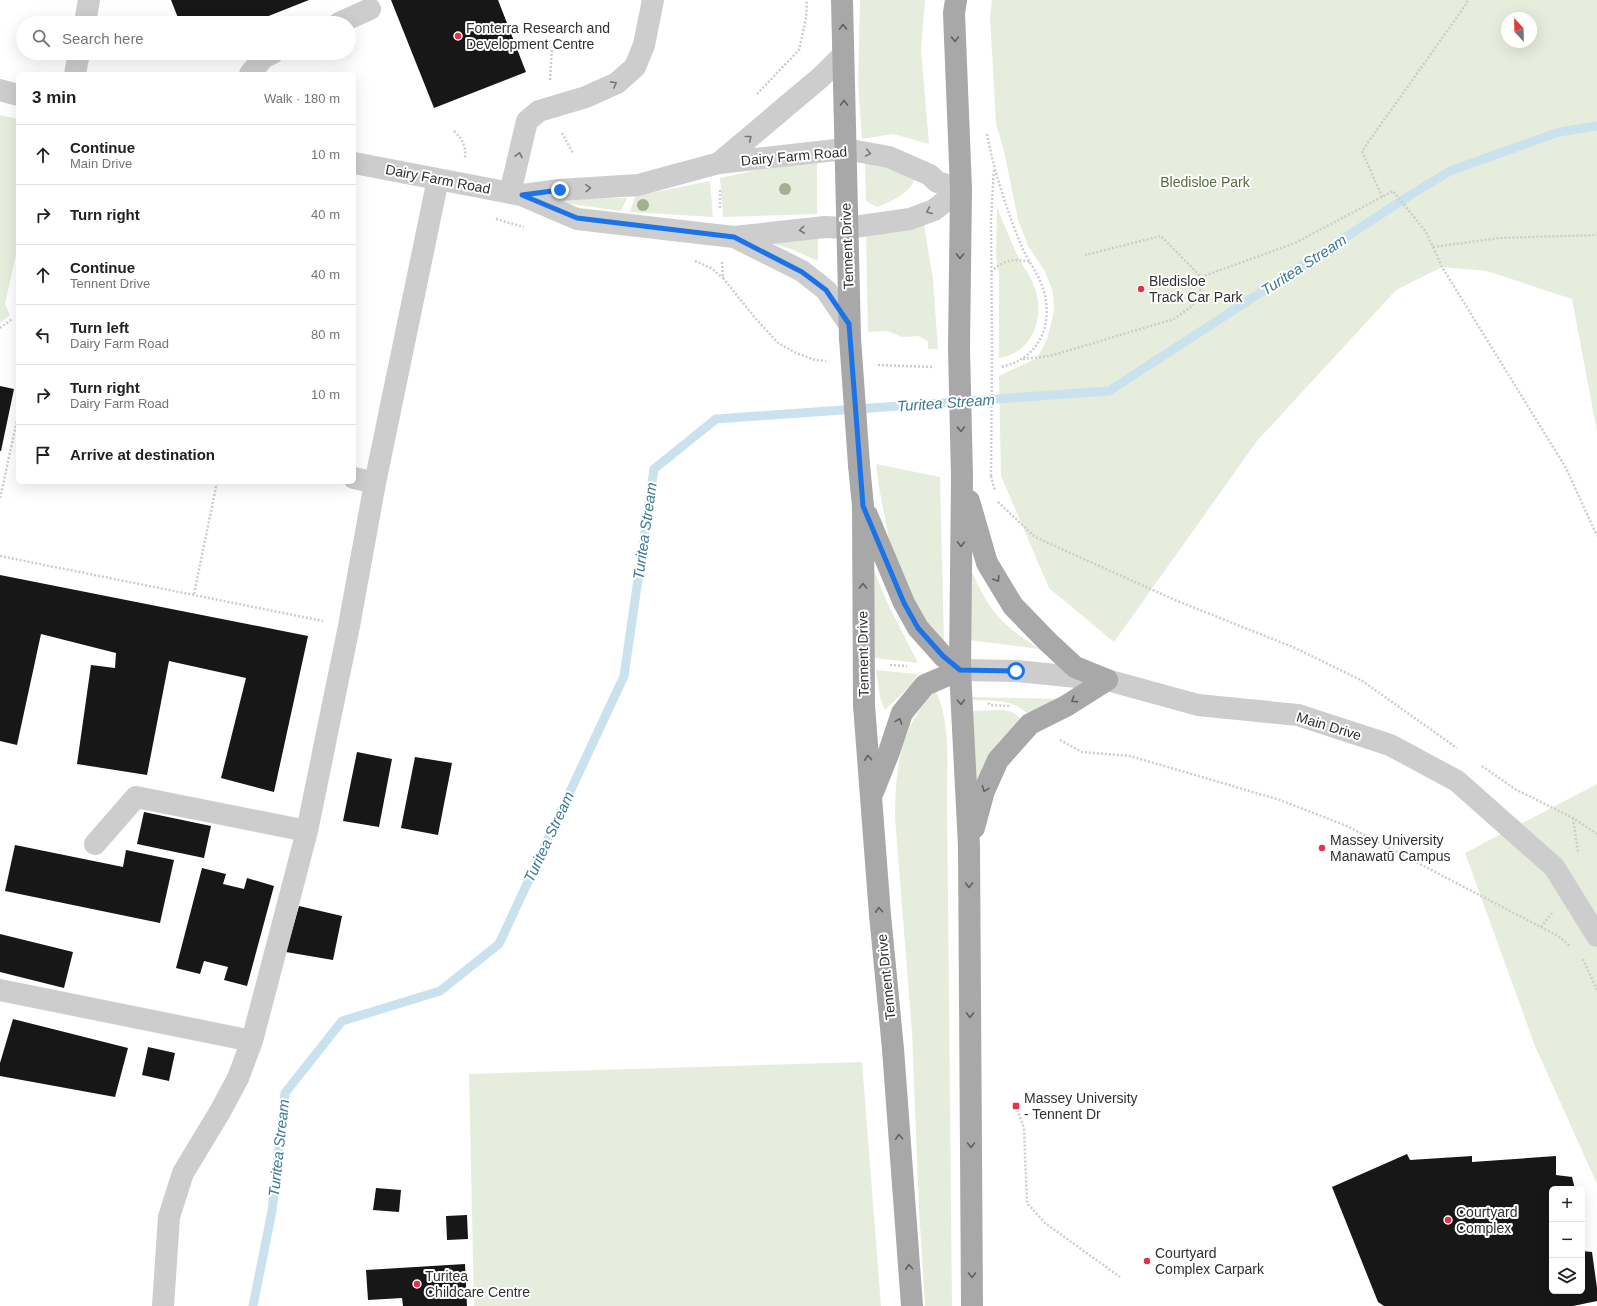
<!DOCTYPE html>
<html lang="en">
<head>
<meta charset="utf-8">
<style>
  body { margin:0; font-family:Helvetica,sans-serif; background:#f2f2f2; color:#202124 }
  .controls { position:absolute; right:12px; bottom:12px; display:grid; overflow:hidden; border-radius:6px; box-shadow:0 4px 16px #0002 }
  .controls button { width:36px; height:36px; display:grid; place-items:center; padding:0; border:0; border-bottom:1px solid #e0e0e0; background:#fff; color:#202124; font:20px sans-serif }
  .compass { position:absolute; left:1501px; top:12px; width:36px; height:36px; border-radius:50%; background:#fff; box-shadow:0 4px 16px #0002; rotate:338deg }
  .stop { position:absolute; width:12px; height:12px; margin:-9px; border:3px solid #1a73e8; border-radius:50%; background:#fff }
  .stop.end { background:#1a73e8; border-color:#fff; box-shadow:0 1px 4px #0008 }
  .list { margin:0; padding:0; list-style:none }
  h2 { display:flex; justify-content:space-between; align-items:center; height:52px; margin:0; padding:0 16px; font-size:17px }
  h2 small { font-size:13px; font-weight:400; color:#757577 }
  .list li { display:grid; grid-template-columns:26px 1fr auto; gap:12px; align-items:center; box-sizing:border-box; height:60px; padding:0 16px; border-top:1px solid #e0e0e0 }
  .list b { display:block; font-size:15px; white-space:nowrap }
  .list p { margin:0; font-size:13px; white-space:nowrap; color:#757577 }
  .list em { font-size:13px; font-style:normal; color:#757577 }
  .icon { flex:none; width:22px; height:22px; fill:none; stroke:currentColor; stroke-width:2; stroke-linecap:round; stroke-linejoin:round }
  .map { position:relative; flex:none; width:1597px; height:1306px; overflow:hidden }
  .search { position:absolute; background:#fff; box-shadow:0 4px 16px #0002; left:16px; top:16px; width:340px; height:44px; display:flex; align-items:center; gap:10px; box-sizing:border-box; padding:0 14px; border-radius:22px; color:#757577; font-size:15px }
  .panel { position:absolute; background:#fff; box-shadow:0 4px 16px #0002; left:16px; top:72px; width:340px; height:412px; border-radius:6px }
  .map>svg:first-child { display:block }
  .green { fill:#e7eddd; fill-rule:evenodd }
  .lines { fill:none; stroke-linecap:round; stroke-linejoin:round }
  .stream { stroke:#c9e2ed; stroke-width:9 }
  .building { fill:#171717 }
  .path { stroke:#cdcdcd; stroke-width:2.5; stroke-dasharray:2 2; stroke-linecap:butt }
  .minor { stroke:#cdcdcd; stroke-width:22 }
  .major { stroke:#a8a8a8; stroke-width:22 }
  .path-bridge { stroke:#cdcdcd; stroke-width:2.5; stroke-dasharray:2 2; stroke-linecap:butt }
  .major-bridge { stroke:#a8a8a8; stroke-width:22 }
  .tree { fill:#a2af93 }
  .oneway { stroke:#606060 }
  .oneway2 { stroke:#777 }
  .route { stroke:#1a73e8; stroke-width:5 }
  .poi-dot { fill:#e92f49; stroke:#fff; stroke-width:1.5 }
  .labels { text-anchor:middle; stroke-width:4; stroke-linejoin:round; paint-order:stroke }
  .poi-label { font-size:14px; fill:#303030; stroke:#fff; text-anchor:start }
  .street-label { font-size:14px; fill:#303030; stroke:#fff }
  .park-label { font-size:14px; fill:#566d3b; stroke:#fff }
  .water-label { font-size:15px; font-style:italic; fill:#3b7894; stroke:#fff }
</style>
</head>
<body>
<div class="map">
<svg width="1597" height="1306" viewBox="0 0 1597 1306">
  <rect width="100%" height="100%" fill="#fff"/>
  <path class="green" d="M860,0H925L921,50L929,144L893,134L862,139L858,85Z
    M992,0H1597V432L1572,299L1487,271L1442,267L1396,290L1257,441L1114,642L1049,588L1001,476L999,376L1037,358L1047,339L1054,312L1053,293L1045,271L1028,246L1018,220L1004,151L996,124L990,17ZM1507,18H1531V42H1507Z
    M0,115L18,119L16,173L18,246L5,304L10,315L0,323Z
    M875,157L914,180C911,193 888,203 877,207L866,201L865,160Z
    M817,163V214L723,217L720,178L771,167Z
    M710,181L713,217L630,212L635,196Z
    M627,198L621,211L556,202L555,199Z
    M997,207C1003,222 1009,237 1016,252C1022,266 1034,280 1037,296C1043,324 1029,354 999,358V273L996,258Z
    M923,219L933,279L938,349H928V341L918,336L902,337L887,331L868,332L866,231Z
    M818,237V261L791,249L767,242Z
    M876,464L940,477L944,641L923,619L891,550L879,487Z
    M871,563L888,604L918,663L874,658Z
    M971,574H973C990,613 1004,626 1039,649L969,640Z
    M876,670L918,674L910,686L885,710L880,697Z
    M936,691C951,726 947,762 947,799L952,1306H925L919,1209L912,1032L895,818C895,778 898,737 924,704C928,699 931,694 936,691Z
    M971,697L1060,699L1029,715C1013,698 991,701 970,700Z
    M1004,710L1012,712L1022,719C998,741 986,762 975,792L969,711Z
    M1597,784V1184L1535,1046L1465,853Z
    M862,1062L881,1306H474L469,1074Z"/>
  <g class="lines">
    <path class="stream" d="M253,1306L272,1211L285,1093L342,1021L440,991L499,944L624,676L654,469L716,419L1109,391L1412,194L1450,171L1559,132L1597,126"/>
  </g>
  <path class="building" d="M171,0H309L251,23H180Z
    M391,0H498L526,72L434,108Z
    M0,386L14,389L1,451H0Z
    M0,575L308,636L274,792L221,778L246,678L169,661L147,775L77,764L91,665L115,668L116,653L41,634L17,745L0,741Z
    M357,752L392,759L379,827L343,821Z
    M415,757L452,763L438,835L401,828Z
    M144,812L211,826L204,858L137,844Z
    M15,845L123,867L126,850L174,860L160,923L5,891Z
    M202,868L226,874L223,884L244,889L247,878L274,886L247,986L224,980L228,967L204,961L200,974L176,968Z
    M299,906L342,916L333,960L286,952Z
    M0,934L73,952L64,988L0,972Z
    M13,1019L128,1048L115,1097L0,1076V1063Z
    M148,1047L175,1053L169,1081L142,1075Z
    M1407,1154L1410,1160L1472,1156V1162L1556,1156V1175L1572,1177L1575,1189H1552V1291H1582V1251L1592,1252L1597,1288V1301L1573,1306H1384L1378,1302L1332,1187Z
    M376,1188L401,1190L399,1212L373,1210Z
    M467,1215L468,1239L447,1240L446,1216Z
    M465,1264L467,1306H403L402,1298L368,1300L366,1270Z"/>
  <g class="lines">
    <path class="path" d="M550,80L552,47
      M757,94L799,50L806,18L807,0
      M454,131C463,140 466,146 465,158
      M562,133L573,153
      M987,134C994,172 1007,210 1021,245C1026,258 1036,270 1041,283C1056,320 1041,360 1000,367
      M720,190V209
      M1382,197L1362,151L1467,3V0
      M496,219L524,227
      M1433,247L1499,238L1597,235
      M695,261L711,268L723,278
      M722,262L723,278L756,319L778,343L794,352L815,360L826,361
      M991,272C1003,260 1014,258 1030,262
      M1201,277L1295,243L1393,191L1426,232L1442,267L1566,468L1597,536
      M0,328L12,319
      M992,348L991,220L994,168
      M1023,359L1050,356L1174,319L1192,306L1200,292L1201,277L1161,236L1085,255
      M878,365L933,367
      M991,476L995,491
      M0,498L18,416
      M998,502L1035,537L1175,600L1295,648L1361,680L1457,748
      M0,556L323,621
      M194,594L217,482
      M890,665L907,666
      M988,703L990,705L1010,706
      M1060,740L1082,752L1130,756L1280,800L1347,826L1558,936L1570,946
      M1482,766L1515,789L1573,818L1597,834
      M1573,818L1578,852
      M1541,927L1552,913
      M1583,959L1597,990
      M1016,1106L1024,1128L1027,1203L1045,1223L1120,1277"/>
    <path class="minor" d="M85,23L89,0
      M339,23L370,9
      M75,74L79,53
      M250,74L263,58L273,53
      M0,90L18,95
      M354,163L521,195L577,219L734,237L825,227L847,228L910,219L934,210L961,189
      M719,163L821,77L843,55
      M510,193L527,121L539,111L586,97L617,83L635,67L644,45L653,0
      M523,195L559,190L638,185L719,163L845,149L889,157L930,175L937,182L961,189
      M734,237L802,271L826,290L849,324
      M354,478L375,483
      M960,670L1016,671L1107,680L1198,705L1298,715L1390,745L1457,781L1554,867L1597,936
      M95,844L136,797L307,831
      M0,990L252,1041
      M163,1306L169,1217L183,1173L221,1110L238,1078L252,1041L307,831L349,626L375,483L438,179"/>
    <path class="major" d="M842,0L850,338
      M956,0L954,13L961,189L959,348
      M859,465L863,506L864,705L880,915L893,1049L912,1306
      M962,477L960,670L969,846L972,1306
      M969,501L987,563L1013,606L1047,641L1075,667L1107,680
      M867,515L904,603L918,628L943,656L960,670L925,685L902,713L889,752L873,792
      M974,828L984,791L998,760L1030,724L1066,706L1107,680"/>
    <path class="path-bridge" d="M991,476L992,348"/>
    <path class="major-bridge" d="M850,338L859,465
      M959,348L962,477"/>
  </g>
  <g class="tree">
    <circle cx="785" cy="189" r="6"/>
    <circle cx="643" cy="205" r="6"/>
  </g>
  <defs><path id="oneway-chevron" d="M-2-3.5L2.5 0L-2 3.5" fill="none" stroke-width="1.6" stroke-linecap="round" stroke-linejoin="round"/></defs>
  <g class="oneway">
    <use href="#oneway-chevron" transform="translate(843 27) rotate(-91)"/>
    <use href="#oneway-chevron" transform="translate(955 39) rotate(88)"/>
    <use href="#oneway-chevron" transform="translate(844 103) rotate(-91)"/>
    <use href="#oneway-chevron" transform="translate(960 256) rotate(91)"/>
    <use href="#oneway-chevron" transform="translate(961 429) rotate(88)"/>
    <use href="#oneway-chevron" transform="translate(961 544) rotate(91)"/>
    <use href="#oneway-chevron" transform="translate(997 579) rotate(58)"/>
    <use href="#oneway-chevron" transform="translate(863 586) rotate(-90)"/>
    <use href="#oneway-chevron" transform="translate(1074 700) rotate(148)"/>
    <use href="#oneway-chevron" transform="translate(961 702) rotate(87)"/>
    <use href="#oneway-chevron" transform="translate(899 721) rotate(-70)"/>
    <use href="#oneway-chevron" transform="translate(868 758) rotate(-94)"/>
    <use href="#oneway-chevron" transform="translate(985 789) rotate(111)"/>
    <use href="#oneway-chevron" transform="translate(969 885) rotate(90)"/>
    <use href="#oneway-chevron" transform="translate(879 910) rotate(-94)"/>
    <use href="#oneway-chevron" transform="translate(970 1015) rotate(90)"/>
    <use href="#oneway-chevron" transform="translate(899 1137) rotate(-94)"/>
    <use href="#oneway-chevron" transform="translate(971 1145) rotate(90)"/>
    <use href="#oneway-chevron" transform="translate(909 1267) rotate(-94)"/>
    <use href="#oneway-chevron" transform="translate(972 1275) rotate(90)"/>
  </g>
  <g class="oneway2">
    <use href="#oneway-chevron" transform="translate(614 84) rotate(-28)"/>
    <use href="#oneway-chevron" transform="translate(749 138) rotate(-39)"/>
    <use href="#oneway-chevron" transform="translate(868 153) rotate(10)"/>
    <use href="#oneway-chevron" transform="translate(519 155) rotate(-78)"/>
    <use href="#oneway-chevron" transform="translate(588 188) rotate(-3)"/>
    <use href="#oneway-chevron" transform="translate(929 211) rotate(157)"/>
    <use href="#oneway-chevron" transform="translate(802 230) rotate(174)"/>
  </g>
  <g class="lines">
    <path class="route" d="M560,190L522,195L577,218L734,237L802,272L826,290L849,324L863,506L904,603L918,628L943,656L960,670L1016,671"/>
  </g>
  <g class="poi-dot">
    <circle cx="458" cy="36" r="4"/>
    <circle cx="1141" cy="289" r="4"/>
    <circle cx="1322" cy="848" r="4"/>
    <rect x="1012" y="1102" width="8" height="8" rx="2"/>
    <circle cx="1448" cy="1220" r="4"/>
    <circle cx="1147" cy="1261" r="4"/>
    <circle cx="417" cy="1284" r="4"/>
  </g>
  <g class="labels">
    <g class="poi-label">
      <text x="466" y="33">Fonterra Research and<tspan x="466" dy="16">Development Centre</tspan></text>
      <text x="1149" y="286">Bledisloe<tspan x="1149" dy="16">Track Car Park</tspan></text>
      <text x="1330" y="845">Massey University<tspan x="1330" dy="16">Manawatū Campus</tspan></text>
      <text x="1024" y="1103">Massey University<tspan x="1024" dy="16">- Tennent Dr</tspan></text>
      <text x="1456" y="1217">Courtyard<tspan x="1456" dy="16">Complex</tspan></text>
      <text x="1155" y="1258">Courtyard<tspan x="1155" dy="16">Complex Carpark</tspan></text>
      <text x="425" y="1281">Turitea<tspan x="425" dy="16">Childcare Centre</tspan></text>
    </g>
    <g class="street-label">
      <text transform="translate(794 156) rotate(-5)" y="5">Dairy Farm Road</text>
      <text transform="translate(438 179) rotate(11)" y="5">Dairy Farm Road</text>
      <text transform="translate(847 246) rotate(-92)" y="5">Tennent Drive</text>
      <text transform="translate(863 654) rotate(-91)" y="5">Tennent Drive</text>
      <text transform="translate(1329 726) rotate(17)" y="5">Main Drive</text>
      <text transform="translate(886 977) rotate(-96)" y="5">Tennent Drive</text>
    </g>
    <g class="park-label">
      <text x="1205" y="187">Bledisloe Park</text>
    </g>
    <g class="water-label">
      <text transform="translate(1304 265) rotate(-33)" y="5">Turitea Stream</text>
      <text transform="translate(946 403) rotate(-4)" y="5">Turitea Stream</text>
      <text transform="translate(645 531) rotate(-82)" y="5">Turitea Stream</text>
      <text transform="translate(549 837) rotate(-65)" y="5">Turitea Stream</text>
      <text transform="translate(279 1148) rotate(-84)" y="5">Turitea Stream</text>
    </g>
  </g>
</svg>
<div class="controls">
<button>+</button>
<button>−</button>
<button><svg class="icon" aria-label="layers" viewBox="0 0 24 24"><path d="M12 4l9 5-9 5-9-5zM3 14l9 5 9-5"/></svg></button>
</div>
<svg class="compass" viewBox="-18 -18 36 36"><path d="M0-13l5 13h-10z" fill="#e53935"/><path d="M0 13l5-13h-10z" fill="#757577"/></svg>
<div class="stop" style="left:1016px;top:671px"></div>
<div class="stop end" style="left:560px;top:190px"></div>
<div class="search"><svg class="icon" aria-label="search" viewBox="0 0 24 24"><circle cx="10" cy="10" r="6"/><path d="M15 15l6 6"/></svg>Search here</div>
<section class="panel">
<h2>3 min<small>Walk · 180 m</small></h2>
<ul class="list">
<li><svg class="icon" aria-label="ahead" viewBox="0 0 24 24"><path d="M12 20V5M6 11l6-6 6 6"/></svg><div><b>Continue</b><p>Main Drive</p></div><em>10 m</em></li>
<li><svg class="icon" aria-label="right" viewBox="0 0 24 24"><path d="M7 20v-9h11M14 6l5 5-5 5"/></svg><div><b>Turn right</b></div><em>40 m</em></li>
<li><svg class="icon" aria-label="ahead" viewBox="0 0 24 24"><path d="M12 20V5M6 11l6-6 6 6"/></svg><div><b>Continue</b><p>Tennent Drive</p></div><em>40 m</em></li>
<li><svg class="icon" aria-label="left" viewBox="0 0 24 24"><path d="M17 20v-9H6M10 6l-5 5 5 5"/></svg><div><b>Turn left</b><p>Dairy Farm Road</p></div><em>80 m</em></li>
<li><svg class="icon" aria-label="right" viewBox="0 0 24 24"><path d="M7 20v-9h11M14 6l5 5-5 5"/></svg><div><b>Turn right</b><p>Dairy Farm Road</p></div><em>10 m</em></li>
<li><svg class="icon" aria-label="arrive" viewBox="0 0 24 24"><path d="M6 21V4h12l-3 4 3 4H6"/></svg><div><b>Arrive at destination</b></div></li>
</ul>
</section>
</div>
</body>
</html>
